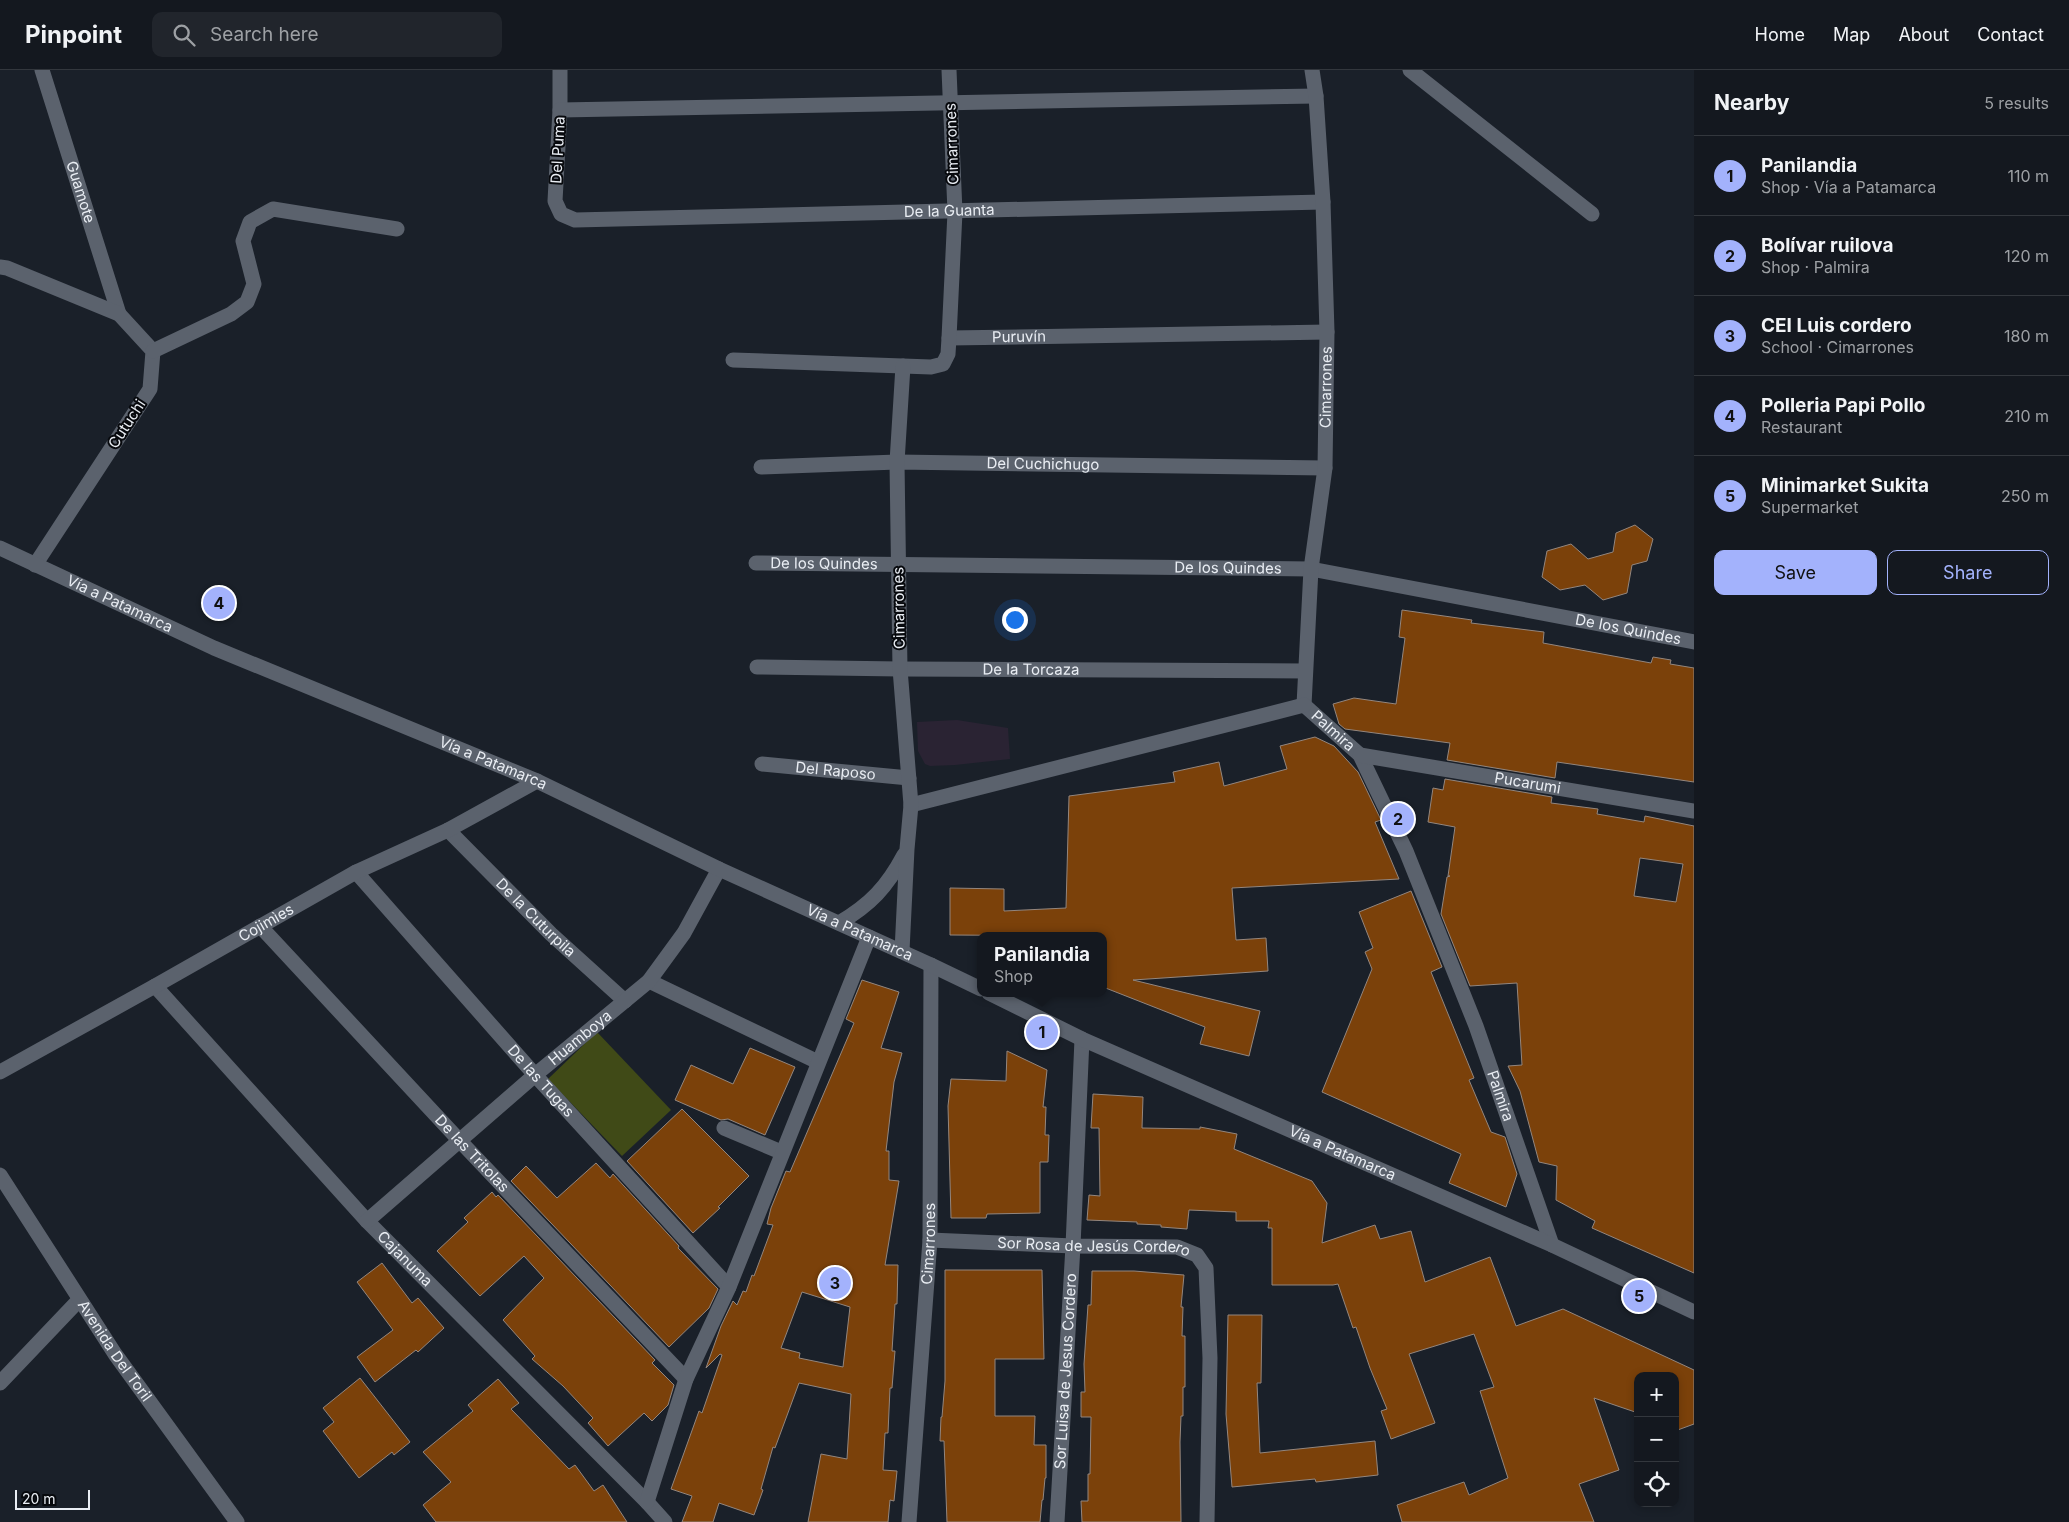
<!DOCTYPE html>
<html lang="en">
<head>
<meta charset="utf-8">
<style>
  body { margin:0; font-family:Inter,sans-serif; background:#21252c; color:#f1f3f6 }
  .controls { position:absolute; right:15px; bottom:15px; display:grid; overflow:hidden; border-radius:10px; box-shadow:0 2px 8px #0003 }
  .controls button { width:45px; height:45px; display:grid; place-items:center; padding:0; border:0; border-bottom:1px solid #33373d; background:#14181f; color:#f1f3f6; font:25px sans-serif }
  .scale { position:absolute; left:15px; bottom:12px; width:75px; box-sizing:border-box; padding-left:5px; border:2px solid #e9edf3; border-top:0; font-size:14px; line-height:18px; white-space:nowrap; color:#e9edf3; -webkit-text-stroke:4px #07090d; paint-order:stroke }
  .you { position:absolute; left:1014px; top:549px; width:18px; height:18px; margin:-12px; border:4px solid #fff; border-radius:50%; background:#1a73e8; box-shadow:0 0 0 8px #1a73e833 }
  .badge { display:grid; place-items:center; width:32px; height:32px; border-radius:50%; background:#a3b2fc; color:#111; font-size:16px; font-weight:700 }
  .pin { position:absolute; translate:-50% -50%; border:2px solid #fff; box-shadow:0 1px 5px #0006 }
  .popup { position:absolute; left:977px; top:862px; width:130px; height:65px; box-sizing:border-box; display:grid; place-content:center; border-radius:10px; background:#14181f; filter:drop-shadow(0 1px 4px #0005); font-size:16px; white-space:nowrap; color:#9da0a4 }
  .popup b { font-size:19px; color:#f1f3f6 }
  .popup::after { content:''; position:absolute; left:50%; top:100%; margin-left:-10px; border:10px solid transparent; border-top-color:#14181f }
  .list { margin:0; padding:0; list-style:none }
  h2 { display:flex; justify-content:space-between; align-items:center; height:65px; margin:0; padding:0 20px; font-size:21px }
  h2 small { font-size:16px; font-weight:400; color:#9da0a4 }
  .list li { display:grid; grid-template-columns:32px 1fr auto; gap:15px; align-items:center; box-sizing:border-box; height:80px; padding:0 20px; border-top:1px solid #33373d }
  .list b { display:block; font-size:19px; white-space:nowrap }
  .list p { margin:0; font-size:16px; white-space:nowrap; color:#9da0a4 }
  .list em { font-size:16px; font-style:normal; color:#9da0a4 }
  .actions { display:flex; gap:10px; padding:15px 20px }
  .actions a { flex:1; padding:11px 0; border:1px solid #a3b2fc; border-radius:10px; text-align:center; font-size:18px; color:#a3b2fc }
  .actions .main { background:#a3b2fc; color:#111 }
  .icon { flex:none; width:28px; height:28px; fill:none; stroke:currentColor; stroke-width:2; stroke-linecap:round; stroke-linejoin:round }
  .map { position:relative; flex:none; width:1694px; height:1452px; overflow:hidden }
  header { display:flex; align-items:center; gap:30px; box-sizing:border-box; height:70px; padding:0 25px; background:#14181f; border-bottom:1px solid #33373d }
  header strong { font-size:24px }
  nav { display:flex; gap:28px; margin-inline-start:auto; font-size:18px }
  .search { width:350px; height:45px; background:#21252c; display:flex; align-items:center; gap:12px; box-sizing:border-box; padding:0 18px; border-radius:10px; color:#9da0a4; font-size:19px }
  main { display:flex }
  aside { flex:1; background:#14181f }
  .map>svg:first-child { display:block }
  .medical { fill:#2a2333 }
  .green { fill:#404a17 }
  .building { fill:#7b410a; stroke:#93867e; fill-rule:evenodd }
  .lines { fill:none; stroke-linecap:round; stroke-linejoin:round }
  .street { stroke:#5b626d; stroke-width:15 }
  .secondary { stroke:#5b626d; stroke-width:15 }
  .labels { text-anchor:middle; stroke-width:4; stroke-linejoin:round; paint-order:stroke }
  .street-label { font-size:15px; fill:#e9edf3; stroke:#07090d }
</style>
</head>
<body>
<header>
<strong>Pinpoint</strong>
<div class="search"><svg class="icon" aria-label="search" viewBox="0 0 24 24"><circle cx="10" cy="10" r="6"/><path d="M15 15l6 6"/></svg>Search here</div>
<nav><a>Home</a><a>Map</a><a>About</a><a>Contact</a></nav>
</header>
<main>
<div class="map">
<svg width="1694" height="1452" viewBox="0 0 1694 1452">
  <rect width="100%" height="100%" fill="#1a2029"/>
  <path class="medical" d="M957,650L1008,658L1010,689L955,695L930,696L925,694L918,681L917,652Z"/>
  <path class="green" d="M597,962L671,1040L622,1086L548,1009Z"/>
  <path class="building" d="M1635,455L1653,469L1647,491L1632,495L1627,523L1603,530L1585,515L1560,520L1542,507L1547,481L1571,474L1588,489L1613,482L1616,463Z
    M1402,540L1472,550L1471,553L1544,562L1543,573L1651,593L1653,587L1671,590L1670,594L1694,598V712L1557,692L1555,708L1447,690L1450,673L1345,659L1339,654L1333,634L1354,628L1396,634L1405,568L1399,567Z
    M1315,667L1334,676L1358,702L1381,750L1375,752L1399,809L1232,818L1236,870L1266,868L1268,901L1133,910L1260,941L1249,986L1200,974L1205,957L1103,917V866L950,865V818L1004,819V841L1066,838L1069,726L1175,712L1173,702L1219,692L1224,716L1287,699L1280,676Z
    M1445,709L1552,727L1551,733L1598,739L1597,744L1644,752L1645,746L1694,756V1203L1592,1158L1595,1151L1556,1130L1557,1096L1539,1092L1520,1021L1508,996L1522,995L1517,913L1470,916L1441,844L1447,807L1450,806H1448L1455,757L1428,752L1433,718L1443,720ZM1640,788L1683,794L1676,832L1634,826Z
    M1411,821L1442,897L1431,902L1474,1008L1469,1010L1491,1062L1505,1067L1517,1104L1506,1137L1449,1113L1461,1084L1322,1022L1372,899L1365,882L1373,878L1359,842Z
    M862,910L899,922L881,978L902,983L894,1012L886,1081H889V1110L899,1111L885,1195H898L897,1234H895L892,1281H895L892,1318H890L888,1363H885L883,1400L897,1401L894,1431L890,1430L888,1452H808L821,1384L847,1389L851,1324L799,1313L775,1378L773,1377L761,1419L763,1420L754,1445L719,1433L713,1452H682L692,1426L671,1419L699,1341L702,1343L722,1285L720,1284L706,1298L721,1256L733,1231L737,1235L743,1221L746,1222L752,1205L754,1206L773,1155L767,1154L771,1138L786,1101L790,1102L854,953L846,949ZM802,1222L850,1237L843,1297L799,1288L800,1283L781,1278Z
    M750,978L795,997L765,1065L728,1049L721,1050L675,1030L691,995L733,1014Z
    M1007,981L1047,1000L1043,1037H1046L1045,1065H1049L1048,1092H1040V1143L987,1144L986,1148H951L948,1036L951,1009L1006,1011Z
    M1093,1024L1143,1027L1142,1058L1200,1059V1057L1237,1064L1234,1079L1312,1111L1327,1133L1322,1173L1375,1155L1380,1169L1411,1161L1425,1212L1490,1187L1516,1256L1563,1239L1694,1300V1354L1675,1361V1306H1638V1343L1594,1328L1619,1400L1579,1414L1594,1452H1402L1397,1435L1464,1412L1469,1425L1508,1408L1480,1321L1494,1317L1474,1264L1409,1284L1435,1353L1391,1369L1381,1341L1387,1339L1370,1298L1356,1257L1353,1258L1338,1214L1333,1215H1272V1158H1268L1269,1151H1236V1142L1189,1140L1187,1159L1161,1157V1155L1137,1154V1152L1087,1150L1089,1125L1100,1126L1099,1058H1091Z
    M682,1039L749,1106L718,1137L720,1138L693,1163L627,1091Z
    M596,1093L610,1108L613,1104L679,1176L678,1178L718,1219L709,1238L669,1277L511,1111L526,1096L557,1128Z
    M492,1122L496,1127L498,1125L655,1290L652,1293L674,1315L668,1335L652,1351L644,1343L608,1376L588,1353L593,1348L563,1316L532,1289L535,1286L503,1250L544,1208L524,1186L480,1226L437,1181L468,1152L464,1148Z
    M382,1193L412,1233L418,1228L444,1258L418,1282L416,1280L375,1312L357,1287L393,1260L357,1212Z
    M945,1200H1042L1044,1289H995V1346H1035L1034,1375H1046V1408H1045L1043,1430H1042L1040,1452H947L944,1371H940L941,1347H942L945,1311Z
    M1092,1201H1134L1184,1205L1181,1237H1183L1182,1266H1185V1317H1183V1346H1181L1180,1372L1181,1452H1082L1081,1431H1088V1404H1090L1091,1347H1081V1322H1085L1084,1294L1088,1235H1091Z
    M1228,1245H1262L1261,1313H1257L1260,1383L1375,1371L1378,1405L1316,1412L1315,1409L1232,1417L1226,1344Z
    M360,1308L410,1372L394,1385L392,1382L359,1408L323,1361L334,1352L323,1338Z
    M498,1309L519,1333L511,1339L569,1399L575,1395L594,1421L603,1415L627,1452H436L423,1435L451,1412L423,1382L473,1341L468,1335Z"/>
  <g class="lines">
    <g class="street">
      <path id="s1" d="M42,0L119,244"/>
      <path id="s2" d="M560,0V40L555,131L561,144L575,150L1323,132"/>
      <path d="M1410,0L1592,144"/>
      <path d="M560,40L1316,26"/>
      <path d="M0,197L7,198L119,244L153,281L150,319L35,495"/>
      <path id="s3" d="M949,268L1327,262"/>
      <path d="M153,281L231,244L247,232L254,214L243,171L250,152L273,139L397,159"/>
      <path d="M733,290L931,297L943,294L948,284L949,268L955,142L949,0"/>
      <path id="s4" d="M761,397L897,392L1325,398"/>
      <path id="s5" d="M756,493L1311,499L1694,572"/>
      <path id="s6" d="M757,597L900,599L1305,601"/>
      <path id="s7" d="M1304,635L1311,499L1325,398L1327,262L1323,132L1316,26L1312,0"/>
      <path id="s8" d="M1304,635L1360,685L1406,781L1476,956L1552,1175"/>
      <path id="s9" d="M1360,685L1694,741"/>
      <path id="s10" d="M762,694L909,708"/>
      <path d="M911,735L1304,635"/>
      <path id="s11" d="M448,760L551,864L625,931"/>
      <path id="s12" d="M356,802L535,1005L729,1217"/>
      <path d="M839,853C870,835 887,817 904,785"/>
      <path id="s13" d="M260,856L459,1070L686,1309"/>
      <path d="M902,881L907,779L911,735L900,599L897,392L903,296"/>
      <path d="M649,911L818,992"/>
      <path id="s14" d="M155,916L367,1151L647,1432L665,1452"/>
      <path id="s15" d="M0,1002L155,916L356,802L448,760L537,711"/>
      <path d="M724,1058L781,1082"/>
      <path id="s16" d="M367,1151L535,1005L649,911L684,863L719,799"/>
      <path id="s17" d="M930,1170L1073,1176L1177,1177L1197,1185L1206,1198L1210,1288L1207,1452"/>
      <path d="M0,1313L79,1230"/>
      <path d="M647,1432L686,1309L729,1217L869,867"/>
      <path id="s18" d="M909,1452L930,1170L931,895"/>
      <path id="s19" d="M1057,1452L1073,1176L1082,969"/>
    </g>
    <g class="secondary">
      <path id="s20" d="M0,478L214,578L537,711L719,799L931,895L981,919"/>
      <path id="s21" d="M989,923L1082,969L1552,1175L1694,1242"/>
      <path id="s22" d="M0,1105L115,1284L237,1452"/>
    </g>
  </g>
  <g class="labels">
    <g class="street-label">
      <text transform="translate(952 74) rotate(-92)" y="5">Cimarrones</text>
      <text transform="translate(558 80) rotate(-87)" y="5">Del Puma</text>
      <text dy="5" stroke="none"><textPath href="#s1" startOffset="128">Guamote</textPath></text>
      <text dy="5" stroke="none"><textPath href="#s2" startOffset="535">De la Guanta</textPath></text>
      <text dy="5" stroke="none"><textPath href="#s3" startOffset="70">Puruvín</textPath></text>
      <text dy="5" stroke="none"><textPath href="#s7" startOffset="319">Cimarrones</textPath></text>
      <text transform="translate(127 354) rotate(-57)" y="5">Cutuchi</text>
      <text dy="5" stroke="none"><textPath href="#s4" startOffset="282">Del Cuchichugo</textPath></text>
      <text dy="5" stroke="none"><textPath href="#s5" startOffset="68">De los Quindes</textPath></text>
      <text dy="5" stroke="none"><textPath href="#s5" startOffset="472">De los Quindes</textPath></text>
      <text dy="5" stroke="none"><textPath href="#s20" startOffset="132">Vía a Patamarca</textPath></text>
      <text transform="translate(899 538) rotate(-91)" y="5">Cimarrones</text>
      <text dy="5" stroke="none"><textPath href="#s5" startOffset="878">De los Quindes</textPath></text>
      <text dy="5" stroke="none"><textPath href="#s6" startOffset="274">De la Torcaza</textPath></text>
      <text dy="5" stroke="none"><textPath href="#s8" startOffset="39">Palmira</textPath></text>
      <text dy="5" stroke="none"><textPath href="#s20" startOffset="538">Vía a Patamarca</textPath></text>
      <text dy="5" stroke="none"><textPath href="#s10" startOffset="74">Del Raposo</textPath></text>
      <text dy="5" stroke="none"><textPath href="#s9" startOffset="170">Pucarumi</textPath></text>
      <text dy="5" stroke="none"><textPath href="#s11" startOffset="124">De la Cuturpila</textPath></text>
      <text dy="5" stroke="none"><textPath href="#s15" startOffset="305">Cojimìes</textPath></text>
      <text dy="5" stroke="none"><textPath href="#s20" startOffset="942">Vía a Patamarca</textPath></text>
      <text dy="5" stroke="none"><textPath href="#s16" startOffset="281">Huamboya</textPath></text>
      <text dy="5" stroke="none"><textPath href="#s12" startOffset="279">De las Tugas</textPath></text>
      <text dy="5" stroke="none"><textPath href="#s8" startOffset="444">Palmira</textPath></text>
      <text dy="5" stroke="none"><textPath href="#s21" startOffset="388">Vía a Patamarca</textPath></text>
      <text dy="5" stroke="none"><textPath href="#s13" startOffset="311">De las Tritolas</textPath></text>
      <text dy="5" stroke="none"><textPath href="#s18" startOffset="279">Cimarrones</textPath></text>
      <text dy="5" stroke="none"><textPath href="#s17" startOffset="164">Sor Rosa de Jesús Cordero</textPath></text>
      <text dy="5" stroke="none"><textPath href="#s14" startOffset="370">Cajanuma</textPath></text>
      <text dy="5" stroke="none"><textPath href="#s22" startOffset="210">Avenida Del Toril</textPath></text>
      <text dy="5" stroke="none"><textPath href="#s19" startOffset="151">Sor Luisa de Jesus Cordero</textPath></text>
    </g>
  </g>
</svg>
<div class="controls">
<button>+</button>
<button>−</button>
<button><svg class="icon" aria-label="locate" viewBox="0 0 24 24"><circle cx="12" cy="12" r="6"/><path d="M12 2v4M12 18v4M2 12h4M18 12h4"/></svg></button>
</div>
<div class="scale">20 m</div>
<div class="you"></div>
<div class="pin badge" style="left:1042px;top:962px">1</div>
<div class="popup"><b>Panilandia</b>Shop</div>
<div class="pin badge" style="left:1398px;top:749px">2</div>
<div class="pin badge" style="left:835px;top:1213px">3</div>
<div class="pin badge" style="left:219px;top:533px">4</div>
<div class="pin badge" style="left:1639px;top:1226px">5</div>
</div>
<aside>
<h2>Nearby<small>5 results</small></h2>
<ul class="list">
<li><span class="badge">1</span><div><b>Panilandia</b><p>Shop · Vía a Patamarca</p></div><em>110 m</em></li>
<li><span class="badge">2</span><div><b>Bolívar ruilova</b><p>Shop · Palmira</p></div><em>120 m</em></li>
<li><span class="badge">3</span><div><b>CEI Luis cordero</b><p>School · Cimarrones</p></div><em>180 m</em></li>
<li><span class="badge">4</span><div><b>Polleria Papi Pollo</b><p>Restaurant</p></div><em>210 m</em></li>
<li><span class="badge">5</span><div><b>Minimarket Sukita</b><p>Supermarket</p></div><em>250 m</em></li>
</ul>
<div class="actions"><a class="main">Save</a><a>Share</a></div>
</aside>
</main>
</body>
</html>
